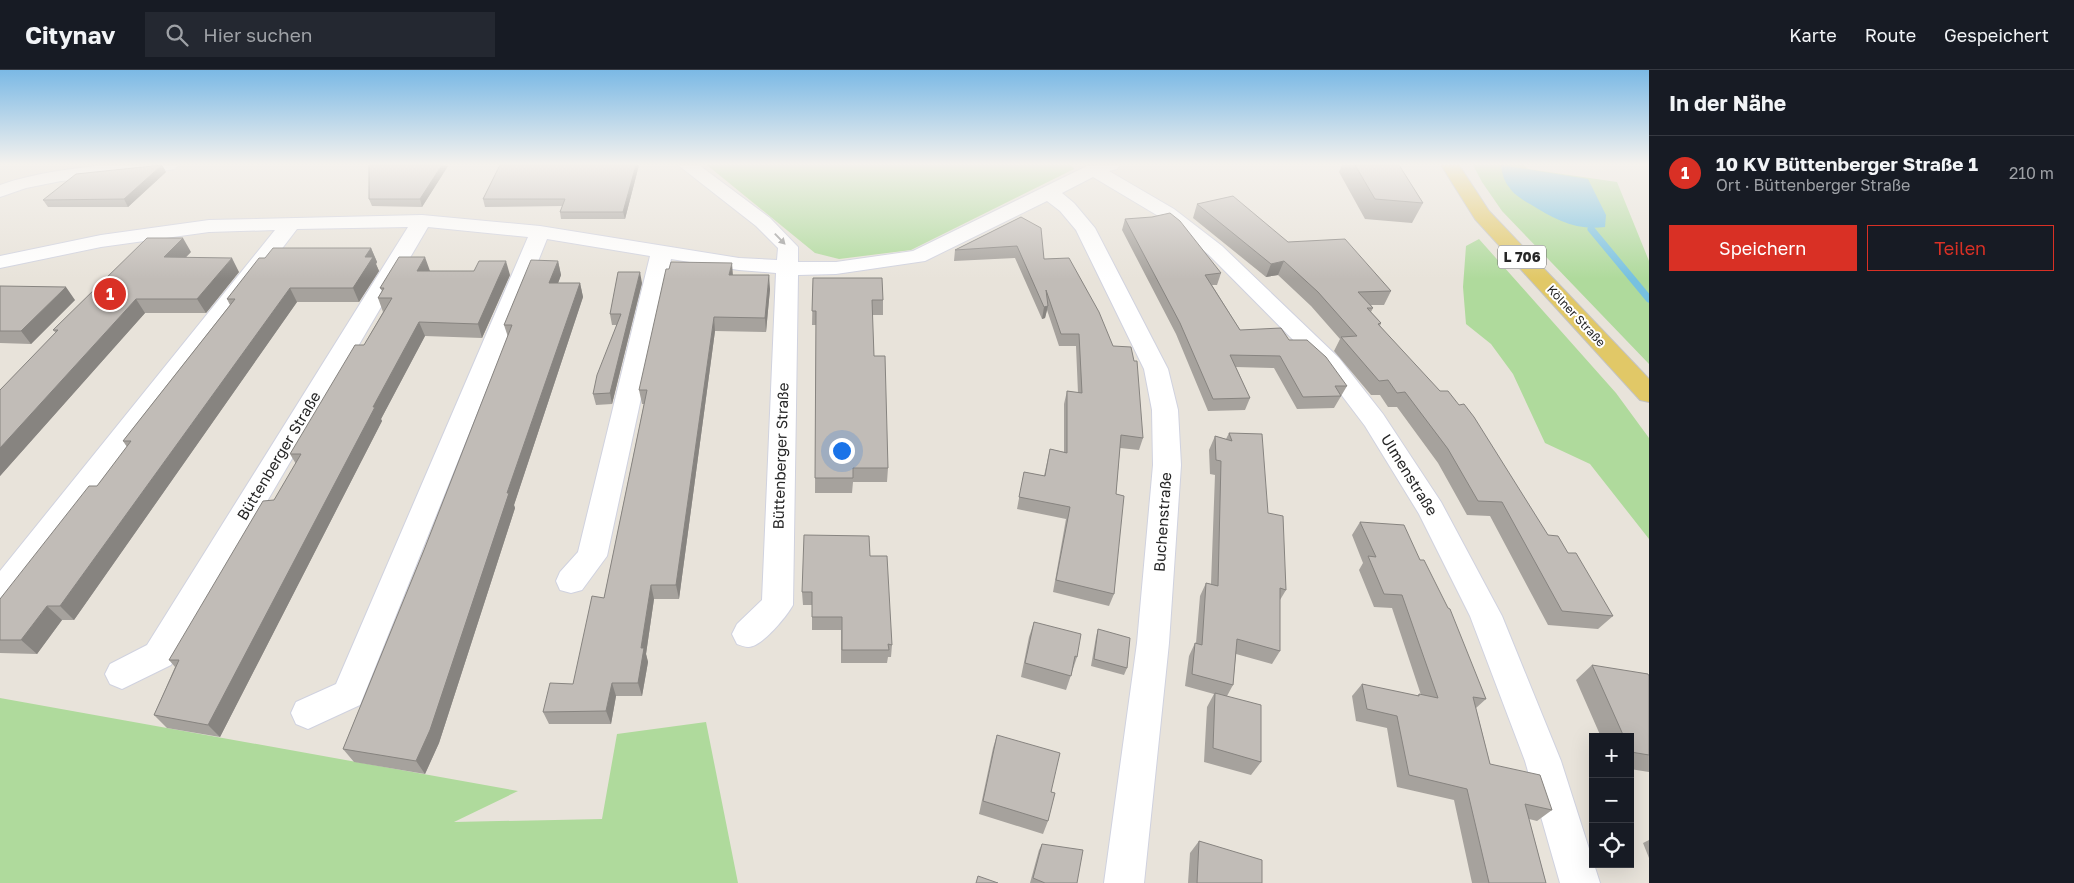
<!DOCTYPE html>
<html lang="de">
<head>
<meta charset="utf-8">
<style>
  body { margin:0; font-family:"Golos Text",sans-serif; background:#242831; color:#f1f3f6 }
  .controls { position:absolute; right:15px; bottom:15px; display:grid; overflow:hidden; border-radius:0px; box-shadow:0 5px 20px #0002 }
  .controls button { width:45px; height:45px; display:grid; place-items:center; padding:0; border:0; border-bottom:1px solid #363941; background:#171b24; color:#f1f3f6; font:25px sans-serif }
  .you { position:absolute; left:841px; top:380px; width:18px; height:18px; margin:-12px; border:4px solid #fff; border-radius:50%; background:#1a73e8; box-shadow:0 0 0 8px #1a73e833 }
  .badge { display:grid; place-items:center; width:32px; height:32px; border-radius:50%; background:#d93025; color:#fff; font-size:16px; font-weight:700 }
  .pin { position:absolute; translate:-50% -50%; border:2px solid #fff; box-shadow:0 1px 5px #0006 }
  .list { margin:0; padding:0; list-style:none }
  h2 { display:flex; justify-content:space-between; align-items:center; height:65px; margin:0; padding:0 20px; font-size:21px }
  h2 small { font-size:16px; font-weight:400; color:#9ea1a6 }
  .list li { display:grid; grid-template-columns:32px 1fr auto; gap:15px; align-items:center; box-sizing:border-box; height:75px; padding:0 20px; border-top:1px solid #363941 }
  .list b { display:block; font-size:19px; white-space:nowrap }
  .list p { margin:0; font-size:16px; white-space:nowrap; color:#9ea1a6 }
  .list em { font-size:16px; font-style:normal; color:#9ea1a6 }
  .actions { display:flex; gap:10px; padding:15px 20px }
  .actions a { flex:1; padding:11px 0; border:1px solid #d93025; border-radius:0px; text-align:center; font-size:18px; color:#d93025 }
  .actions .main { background:#d93025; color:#fff }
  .icon { flex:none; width:28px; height:28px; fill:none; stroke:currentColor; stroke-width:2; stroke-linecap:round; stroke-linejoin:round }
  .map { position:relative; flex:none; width:1649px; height:813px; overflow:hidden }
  header { display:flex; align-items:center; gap:30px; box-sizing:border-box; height:70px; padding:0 25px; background:#171b24; border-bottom:1px solid #363941 }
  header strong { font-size:24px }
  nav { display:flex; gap:28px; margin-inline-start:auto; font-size:18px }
  .search { width:350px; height:45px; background:#242831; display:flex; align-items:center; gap:12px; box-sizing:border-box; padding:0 18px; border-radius:0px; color:#9ea1a6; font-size:19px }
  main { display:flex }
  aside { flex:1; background:#171b24 }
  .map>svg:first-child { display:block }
  .green { fill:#afda9c }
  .water { fill:#77c1e0 }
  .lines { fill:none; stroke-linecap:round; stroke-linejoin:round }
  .stream { stroke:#77c1e0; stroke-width:7 }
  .minor-casing { stroke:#d0d2df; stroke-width:2 }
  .major-casing { stroke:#c3c3c3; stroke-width:2 }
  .minor { fill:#fff; fill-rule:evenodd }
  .major { fill:#e1c867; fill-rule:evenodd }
  .wall { fill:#a6a29d }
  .shaded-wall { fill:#878480 }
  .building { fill:#c1bcb7; stroke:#878480 }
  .oneway { fill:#9e9e9e }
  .labels { text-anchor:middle; stroke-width:4; stroke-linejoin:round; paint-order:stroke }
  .far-street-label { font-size:12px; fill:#272727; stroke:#fff }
  .shield { fill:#fff; stroke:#686868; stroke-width:1 }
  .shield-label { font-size:14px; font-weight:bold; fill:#272727 }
  .street-label { font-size:15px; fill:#272727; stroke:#fff }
</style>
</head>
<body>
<header>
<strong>Citynav</strong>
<div class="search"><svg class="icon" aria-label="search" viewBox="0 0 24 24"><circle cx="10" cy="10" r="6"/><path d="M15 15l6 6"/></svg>Hier suchen</div>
<nav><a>Karte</a><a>Route</a><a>Gespeichert</a></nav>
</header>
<main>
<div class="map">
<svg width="1649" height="813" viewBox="0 0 1649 813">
  <rect width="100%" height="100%" fill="#e8e3da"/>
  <path class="green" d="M707,95H1071L1074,99L911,180L839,189L815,183Z
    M1473,95H1524L1528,99L1617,112L1649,191V294L1502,141L1482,112Z
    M1479,169L1616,323L1649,368V469L1590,394L1545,373L1513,304L1491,274L1466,254L1463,217L1466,176Z
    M0,628L518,721L454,752L602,749L617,664L706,652L738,813H0Z"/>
  <path class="water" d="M1501,95L1588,109L1606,145L1605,157C1576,161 1554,149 1530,134C1523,130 1513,124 1509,117C1504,111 1502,103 1501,95Z"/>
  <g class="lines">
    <path class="stream" d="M1591,159L1649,229"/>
    <defs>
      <path id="minor" d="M104,95H178L175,99L169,100L61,111L26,118L0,127V115C34,103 69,99 104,95Z
        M678,95H699L770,148L798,177V192H836L913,181L1087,96L1120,95L1117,99L1109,101L1174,139L1222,176L1339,288L1383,344L1441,432L1502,546L1561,691L1600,813H1560L1525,691L1470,546L1419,444L1365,356L1321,298L1208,184L1160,147L1093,107L1062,123L1074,133L1095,158L1168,299L1178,340L1181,395L1169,573L1144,813H1104L1137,573L1153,395L1152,340L1144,299L1076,160L1060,141L1047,131L925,191L836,204L798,205L793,535C787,546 761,578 748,577C745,577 740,575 737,574L732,564L737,554L762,530L776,203L739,200L671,189L607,486L582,520L571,523L560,520L556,511L560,502L578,482L650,186L547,169L360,635L308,659L296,654L291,643L296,632L336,614L528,167L428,157L171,595L122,619L110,614L105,604L110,594L147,575L408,157L297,159L11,532L0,536V501L275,160L209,162L101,177L0,198V186L101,165L209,150L422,145L540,156L739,188L777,190L778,178L756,156Z"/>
      <path id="major" d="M1441,95H1459L1489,141L1649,309V332L1640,330L1475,149Z"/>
    </defs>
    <use href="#minor" class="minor-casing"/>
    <use href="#major" class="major-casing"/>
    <use href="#minor" class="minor"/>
    <use href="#major" class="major"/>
  </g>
  <path class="wall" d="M162,95L166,102L128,137H48L43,130Z
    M500,95H639L625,149H561L560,142L562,136L485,137L483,129Z
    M1342,95H1399L1423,133L1412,153L1365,149L1339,102Z
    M448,96L422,137L372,136L369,129Z
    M1197,134L1288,172L1391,221L1384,235H1371L1373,238L1371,242L1381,253L1380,256L1548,465L1568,483L1613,546L1598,559L1548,555L1490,446L1467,445L1438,393L1397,337H1388L1380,325H1371L1334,281L1340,269L1311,236L1278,205L1266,207L1193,148Z
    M1021,147L1143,368L1139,380L1120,378L1116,424L1114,524L1109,536L1053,522L1066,449L1017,439L1024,402L1044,406L1050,379L1064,382V334L1067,321L1078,323L1076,276H1059L1047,240L1045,248L1042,249L1015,188L954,191L955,180Z
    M1125,149L1221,203L1217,215H1212L1240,260L1289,270L1347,316L1334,338L1297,339L1274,298L1236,297L1250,328L1245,340L1208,341L1176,264L1122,160Z
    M371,178L377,192L376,194L379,201L359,232H297L74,550H62L37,584L0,583V529L97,416L127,377L123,371L230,235L227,229L265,188Z
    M191,182L185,187L239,202L206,243H145L0,406V320L56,263L53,260Z
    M558,191L561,205L558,213H580L583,227L514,435L515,438L439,673L425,704L354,692L343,679L424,480L508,267L504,255Z
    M430,201L510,205L482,268L425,266L381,349L382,351L220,667L167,658L154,645L175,597L169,590L274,430L296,394L290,384L364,275L383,242L378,228L382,221L380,218Z
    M733,205L770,219L766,262L715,261L679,529H654L646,584L648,592L642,626H616L611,654H549L543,642L573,614L604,528L644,334H642L639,320Z
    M813,208L883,230V245H872L874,286L888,398L887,412H853L852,423H815L816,255H812Z
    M642,213L612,334L596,335L593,324L617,255H612L610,244Z
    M0,216L75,230L31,274L0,273Z
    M1229,363L1268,443L1286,520L1280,530V581L1272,594L1236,584L1233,615L1227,626L1261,692L1251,705L1204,692L1207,637L1214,624L1185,616L1189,586L1195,573H1196L1200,526L1206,513L1211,514L1215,405L1210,404L1209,380L1215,366L1226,369Z
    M1360,452L1486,629L1476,638L1490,694L1552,740L1537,751L1529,749L1546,813H1472L1454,730L1397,717L1387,658L1356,651L1352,626L1362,614L1417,626L1419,624L1421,625L1392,538L1374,537L1359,500L1363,493L1352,465Z
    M870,486L892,575L891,587H888L887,593H841V560H812V535H803L802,522Z
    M1034,552L1077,587L1066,620L1021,607L1029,567Z
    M1098,559L1127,598L1124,605L1091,596L1096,567Z
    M1592,595L1649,606V702L1630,699V667H1601L1576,610Z
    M997,665L1051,722L1048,751L1043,764L979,744L993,678Z
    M1649,770V788L1643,773Z
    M1199,771L1262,813H1188L1190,783Z
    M1042,774L1077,813H1030L1039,780Z"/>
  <path class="shaded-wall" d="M162,95L166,102L128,137L124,129Z
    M442,95L448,96L422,137L420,129Z
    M636,95H639L625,149L623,142Z
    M183,168L191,182L173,201L164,187Z
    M371,178L377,192L376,194L379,201L359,232L353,218L365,187Z
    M425,187L430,201H417Z
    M232,188L239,202L206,243L197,229Z
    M506,191L510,205L482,268L478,254Z
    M558,191L561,205L553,227L549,213Z
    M1284,191L1278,205L1266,207L1271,194Z
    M732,193L733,206L729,205Z
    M640,202L642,213L612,334L610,323Z
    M769,205L770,219L766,262L765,248Z
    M580,213L583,227L514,435L515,438L439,673L425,704L416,691L507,423Z
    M66,217L75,230L31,274L21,261Z
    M290,218L297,232L74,550L60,536Z
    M136,229L145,243L0,406V378Z
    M1048,236L1045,248L1042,249L1044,237Z
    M714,247L715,261L679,529L676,515Z
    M419,252L425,266L381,349L382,351L220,667L208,655L373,337Z
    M651,515L654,529L646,584L648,592L642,626L638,613L641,578Z
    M47,536L62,550L37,584L21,570Z
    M612,613L616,626L611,654L606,641Z"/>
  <path class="building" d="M162,95L124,129L43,130L76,104Z
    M369,95H442L420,129H369Z
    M500,95H636L623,142H560L565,129H483Z
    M1355,95H1399L1423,133L1375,129Z
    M1233,126L1288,172L1345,169L1391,221L1358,222L1373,238H1367L1381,253L1378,254L1440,321H1448L1459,335L1464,334L1474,347L1548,465L1558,466L1568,483H1576L1613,546L1562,541L1502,432L1478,431L1448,379L1405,322L1397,323L1388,310L1379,311L1341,267L1357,266L1318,222L1284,191L1271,194L1197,134Z
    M1170,143L1180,151L1221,203L1205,205L1240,260L1281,258L1289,270H1307L1326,287L1347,316H1335L1341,326L1303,327L1280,286L1230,285L1250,328L1213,329L1180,253L1125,149L1152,147Z
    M1021,147L1041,158L1044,189L1069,188L1099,242L1113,276L1131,277L1134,291H1137L1143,368L1121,365L1116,424L1124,426L1114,524L1056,510L1070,437L1019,427L1024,402L1045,406L1050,379L1067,383V321L1082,323L1079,264H1061L1046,220L1048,236L1044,237L1017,176L955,180Z
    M147,168H183L164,187L232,188L197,229H136L0,378V320L58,260H53Z
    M273,178H371L365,187H373L353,218H290L60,536H47L21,570H0V529L89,416H97L131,371H123L235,229H227L259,188H265Z
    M399,187H425L417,201H474L479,191H506L478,254L419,252L373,337H375L208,655L154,645L179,590H169L263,431L274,430L301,384H290L355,275H364L392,228H378L384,218H380Z
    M531,190L558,191L549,213H580L507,423H509L430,660L416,691L343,679L424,480L512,255H504Z
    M671,192L732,193L729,205H769L765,248L714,247L676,515H651L641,578H644L638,613H612L606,641L543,642L550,613L573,614L592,526L604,528L647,320H639L666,199H669Z
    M618,202H640L610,323L593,324L597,305L621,244H610Z
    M813,208H882L883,230H872L874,286H885L888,398H853V408H815L816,241H812Z
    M0,216L66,217L21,261H0Z
    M1229,363L1262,364L1268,443L1283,446L1286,520L1280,518V581L1237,569L1233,615L1192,604L1195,573L1202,575L1206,513L1218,516L1221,391L1216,390L1215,366L1232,371Z
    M1360,452L1404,455L1420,490H1424L1448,538L1450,539L1486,629L1473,627L1490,694L1540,705L1552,740L1525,734L1546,813H1489L1467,719L1409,705L1397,646L1367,639L1362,614L1419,626V624L1438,628L1402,525L1384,524L1368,486L1376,487Z
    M804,465L869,466L870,486H887L892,575L888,574L889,580H842V547H812V522H802Z
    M1034,552L1081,564L1077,587L1075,586L1071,606L1025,593Z
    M1098,559L1130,568L1127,598L1094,589Z
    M1592,595L1648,604L1649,606V685L1631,682L1630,680V667H1624Z
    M1215,623L1261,635V692L1213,678Z
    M997,665L1060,683L1051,722L1055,723L1048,751L983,731Z
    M1199,771L1262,790V813H1197Z
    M1042,774L1083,780L1077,813H1045L1033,808Z
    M978,806L998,813H976Z"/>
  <defs><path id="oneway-solid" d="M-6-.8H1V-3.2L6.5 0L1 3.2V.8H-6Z" transform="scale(1.25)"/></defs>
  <use class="oneway" href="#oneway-solid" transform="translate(780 169) rotate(46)"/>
  <linearGradient id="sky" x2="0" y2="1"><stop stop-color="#7bb9e5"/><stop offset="0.45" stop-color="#f5f2ee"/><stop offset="1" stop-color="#f5f2ee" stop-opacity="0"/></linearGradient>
  <rect width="1649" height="209" fill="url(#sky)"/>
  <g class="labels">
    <g class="far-street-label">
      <text transform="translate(1576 246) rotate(47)" y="4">Kölner Straße</text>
    </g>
    <rect class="shield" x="1498" y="175.5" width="48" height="23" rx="4"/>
    <g class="shield-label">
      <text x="1522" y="192">L 706</text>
    </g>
    <g class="street-label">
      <text transform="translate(279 386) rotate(-59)" y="5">Büttenberger Straße</text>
      <text transform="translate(781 386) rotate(-88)" y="5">Büttenberger Straße</text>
      <text transform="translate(1409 405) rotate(58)" y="5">Ulmenstraße</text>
      <text transform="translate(1163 452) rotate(-86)" y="5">Buchenstraße</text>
    </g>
  </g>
</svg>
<div class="controls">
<button>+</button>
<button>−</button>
<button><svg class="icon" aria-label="locate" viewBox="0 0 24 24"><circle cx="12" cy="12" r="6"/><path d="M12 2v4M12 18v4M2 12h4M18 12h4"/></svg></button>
</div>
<div class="you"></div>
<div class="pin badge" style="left:110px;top:224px">1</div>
</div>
<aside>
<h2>In der Nähe<small></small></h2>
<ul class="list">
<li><span class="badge">1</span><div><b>10 KV Büttenberger Straße 1</b><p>Ort · Büttenberger Straße</p></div><em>210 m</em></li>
</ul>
<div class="actions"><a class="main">Speichern</a><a>Teilen</a></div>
</aside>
</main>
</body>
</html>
